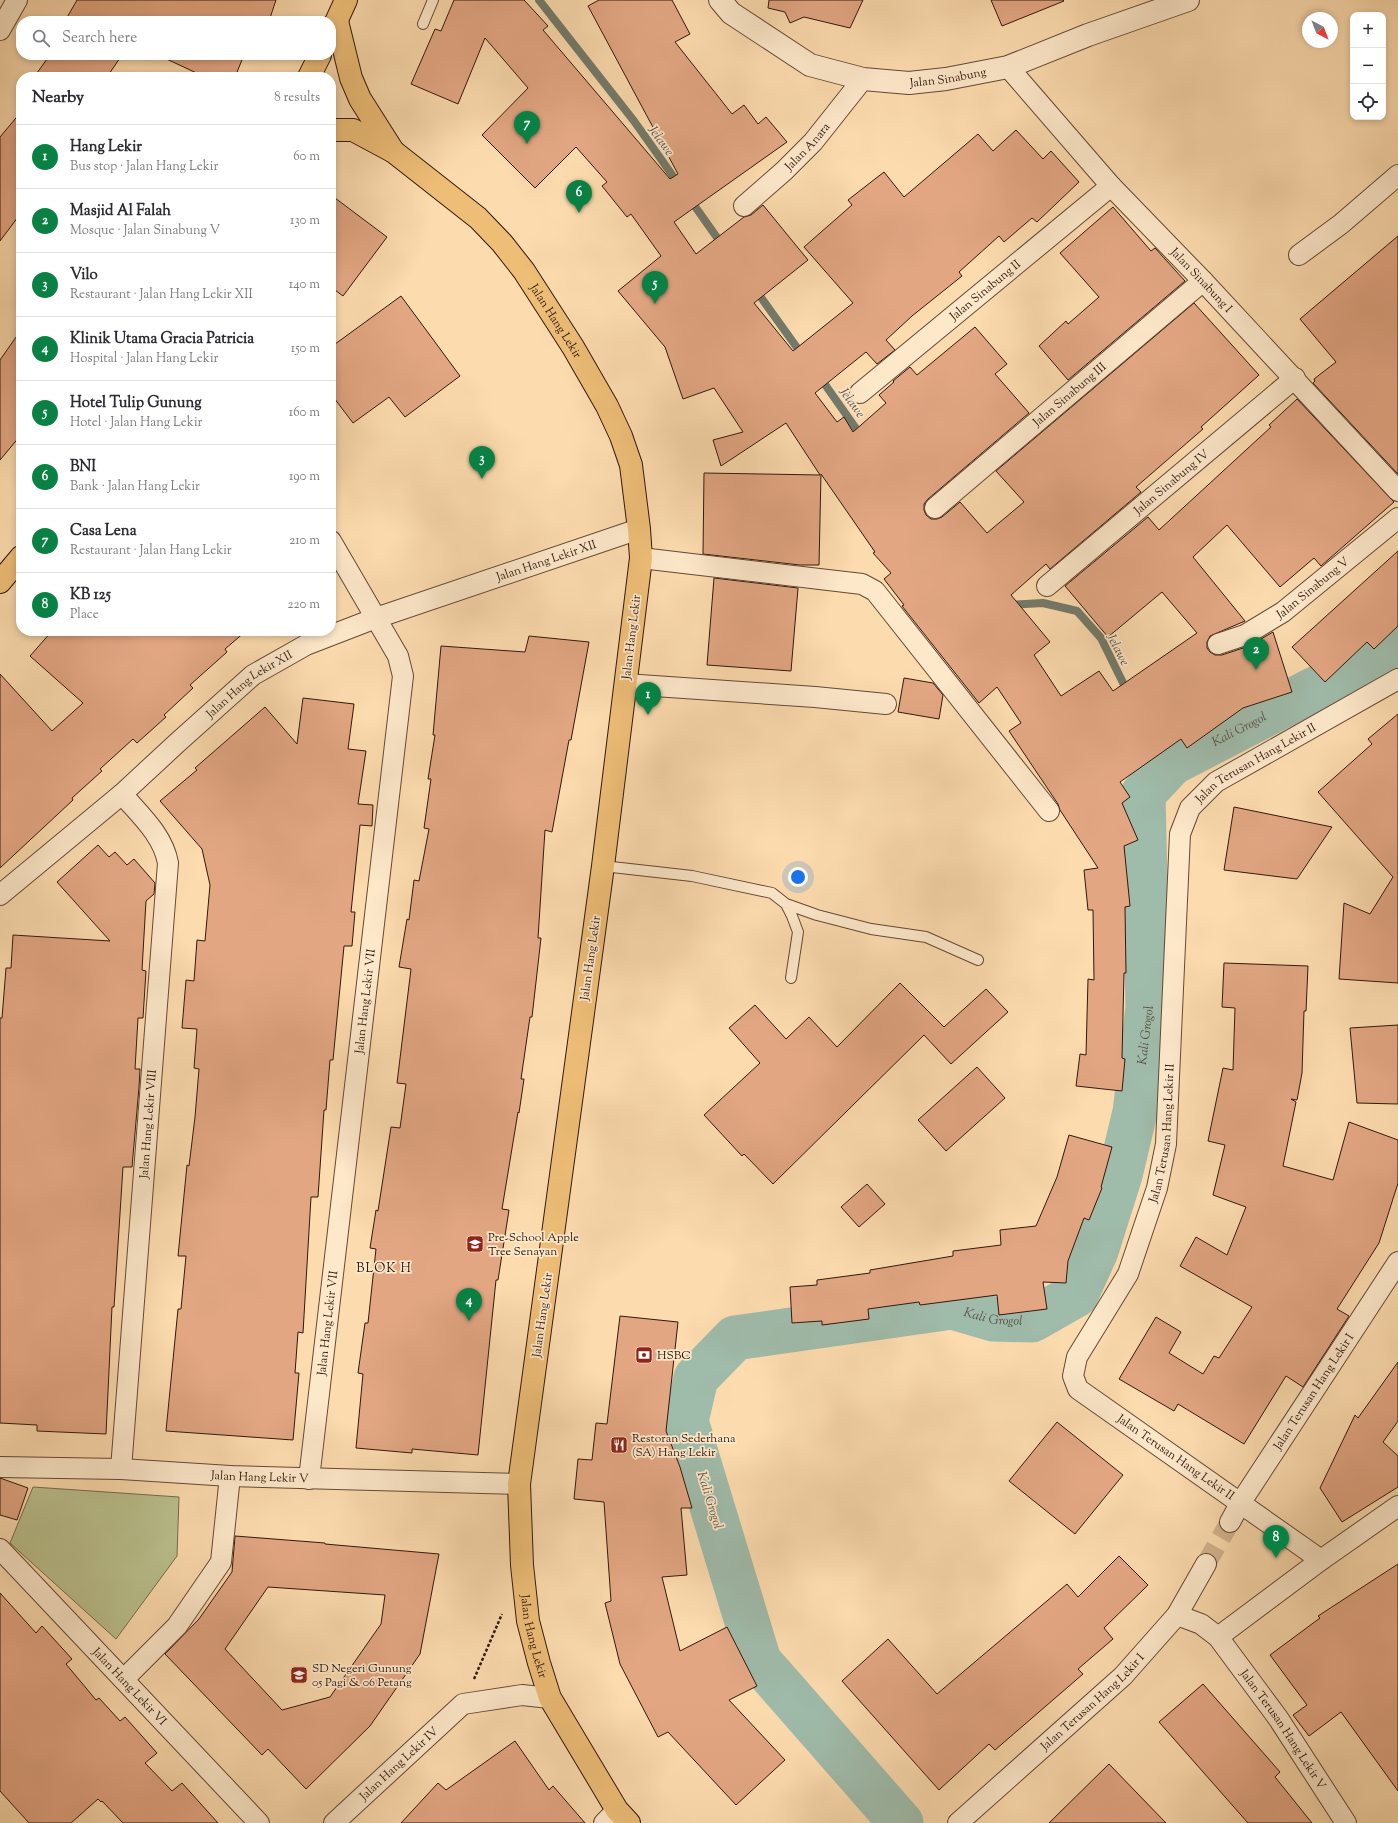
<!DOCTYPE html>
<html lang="en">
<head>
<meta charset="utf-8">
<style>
  body { margin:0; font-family:"Sorts Mill Goudy",serif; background:#f2f2f3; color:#2b2b33 }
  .controls { position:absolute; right:12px; top:12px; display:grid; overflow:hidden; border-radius:8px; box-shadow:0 2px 6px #0003 }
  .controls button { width:36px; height:36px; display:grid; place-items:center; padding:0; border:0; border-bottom:1px solid #e1e1e2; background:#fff; color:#2b2b33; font:20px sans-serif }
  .compass { position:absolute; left:1302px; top:12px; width:36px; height:36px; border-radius:50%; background:#fff; box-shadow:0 2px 6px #0003; rotate:138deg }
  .you { position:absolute; left:798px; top:877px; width:14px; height:14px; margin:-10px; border:3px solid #fff; border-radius:50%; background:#1a73e8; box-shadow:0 0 0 6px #1a73e833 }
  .badge { display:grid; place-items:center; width:26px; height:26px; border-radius:50%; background:#0b8043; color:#fff; font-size:13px; font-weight:700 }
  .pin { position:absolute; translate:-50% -33px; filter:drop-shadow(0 1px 2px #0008) }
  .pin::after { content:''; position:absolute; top:21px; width:14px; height:12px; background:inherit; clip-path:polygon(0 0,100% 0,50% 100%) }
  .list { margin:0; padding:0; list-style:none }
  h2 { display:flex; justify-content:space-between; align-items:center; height:52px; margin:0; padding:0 16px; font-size:17px }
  h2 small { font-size:13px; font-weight:400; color:#7c7c81 }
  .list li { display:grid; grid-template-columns:26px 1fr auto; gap:12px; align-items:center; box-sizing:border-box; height:64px; padding:0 16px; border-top:1px solid #e1e1e2 }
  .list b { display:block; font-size:15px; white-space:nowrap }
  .list p { margin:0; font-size:13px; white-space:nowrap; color:#7c7c81 }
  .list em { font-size:13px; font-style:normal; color:#7c7c81 }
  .icon { flex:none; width:22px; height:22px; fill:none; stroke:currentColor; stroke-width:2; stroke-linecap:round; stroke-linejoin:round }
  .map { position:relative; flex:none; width:1398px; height:1823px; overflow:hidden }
  .search { position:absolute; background:#fff; box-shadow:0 2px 6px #0003; left:16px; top:16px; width:320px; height:44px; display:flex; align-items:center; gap:10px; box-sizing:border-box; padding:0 14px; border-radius:16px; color:#7c7c81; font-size:15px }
  .panel { position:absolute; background:#fff; box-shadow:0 2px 6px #0003; left:16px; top:72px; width:320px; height:564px; border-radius:16px }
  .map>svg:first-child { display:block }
  .green { fill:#bac18e; stroke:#766c4e }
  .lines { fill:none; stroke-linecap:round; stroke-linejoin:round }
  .stream { stroke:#737a6b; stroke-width:8 }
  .river { stroke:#9fbbaa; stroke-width:45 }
  .building { fill:#e2a683; stroke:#31180d; fill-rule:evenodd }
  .minor-tunnel { stroke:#d3b48e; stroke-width:20; stroke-dasharray:20 10; stroke-linecap:butt }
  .service-casing { stroke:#644935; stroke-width:12 }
  .minor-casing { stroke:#644935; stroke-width:22 }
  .tertiary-casing { stroke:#644935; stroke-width:24 }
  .primary-casing { stroke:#31180d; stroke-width:24 }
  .path { stroke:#31180d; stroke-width:2.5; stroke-dasharray:3 2; stroke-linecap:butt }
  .service { stroke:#fde8ca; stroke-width:10 }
  .minor { stroke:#fde8ca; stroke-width:20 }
  .tertiary { stroke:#fde8ca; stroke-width:22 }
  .primary { stroke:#eebe77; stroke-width:22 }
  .labels { text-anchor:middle; stroke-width:3.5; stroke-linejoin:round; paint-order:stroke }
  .street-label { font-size:12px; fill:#31180d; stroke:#fde8ca }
  .poi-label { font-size:12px; fill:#31180d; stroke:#fde8ca; text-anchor:start }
  .water-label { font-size:13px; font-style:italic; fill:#585144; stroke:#fde8ca }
  .neighbourhood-label { font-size:13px; letter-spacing:1px; fill:#31180d; stroke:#fde8ca }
</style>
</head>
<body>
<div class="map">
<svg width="1398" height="1823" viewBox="0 0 1398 1823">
  <rect width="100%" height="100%" fill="#fcdbae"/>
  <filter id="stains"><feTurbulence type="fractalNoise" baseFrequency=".005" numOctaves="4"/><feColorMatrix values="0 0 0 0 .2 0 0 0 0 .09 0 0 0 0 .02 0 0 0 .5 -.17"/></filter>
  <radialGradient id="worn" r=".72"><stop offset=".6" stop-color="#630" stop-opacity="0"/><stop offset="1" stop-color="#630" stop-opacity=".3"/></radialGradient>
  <path class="green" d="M33,1487L179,1497L177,1556L116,1639L10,1543Z"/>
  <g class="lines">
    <path class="stream" d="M539,0L634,121L680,186
      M689,198L723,246
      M755,289L803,356
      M819,376L862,437
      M1009,605L1043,603L1077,611L1101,638L1128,693
      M1158,742L1172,763"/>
    <path class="river" id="s1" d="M901,1823L759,1661L686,1421L696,1378L735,1338L952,1307L993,1319L1032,1320L1076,1295L1096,1251L1120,1175L1135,1112L1148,1008L1143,794L1172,763L1398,646"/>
  </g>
  <path class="building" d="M77,0H276L269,21H65Z
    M454,0H524L548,26L543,30L670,179L678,174L588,6L599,0H672L690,34L675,42L732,114L744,105L758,124L766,117L787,142L674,222L696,254L744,217L751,215L763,205L808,260L754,303L793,351L853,303L804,247L852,205L848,200L884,172L904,197L978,134L993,151L1016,130L1043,159L1051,151L1079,182L1037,222L1032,218L1004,242L999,236L959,272L962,276L912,316L886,340L895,350L877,364L866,352L815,393L837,422L844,417L853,432L886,403L879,395L894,382L893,381L910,367L917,375L975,327L1007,364L995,374L1029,413L928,499L924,504V510L926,515L931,519H937L942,517L960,502L987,533L1024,502L996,471L1194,303L1259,375L1201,427L1203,429L1136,487L1141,492L1050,569L1046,564L1011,595L1050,642L1034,655L1061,696L1099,671L1113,691L1197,633L1162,592L1108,637L1065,586L1148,517L1159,530L1271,427L1269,425L1297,399L1394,502L1321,566L1314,558L1280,587L1227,525L1193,557L1245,621L1210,636L1207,642V648L1210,652L1215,655H1222L1249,646L1273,632L1292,692L1243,708L1187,748L1181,739L1120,782L1130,797L1122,803L1138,840L1124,846L1130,906L1125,907L1126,973H1124L1122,1058L1125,1059L1122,1091L1076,1086L1080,1054L1086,1055L1088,979L1094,980L1093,910H1088L1084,870L1098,868L1060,810L1058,804L1009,731L1021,723L997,687L979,703L902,606L904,605L884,579L891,573L873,553L875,552L821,474L819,565H800L703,554L704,473L820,475L786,423L721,466L713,440L743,432L714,388L683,399L665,347L618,291L661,256L631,214L627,217L602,186L607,182L576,147L535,188L482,135L528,88L485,38L458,104L411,84L435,29L441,31Z
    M769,0H863L850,28L804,17L790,23L785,12L768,8Z
    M991,0H1063L1064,1L1002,26Z
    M50,55H122L107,77H34Z
    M158,55H244L235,77H205Z
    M21,112V213L0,241V137Z
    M331,195L387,237L343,296L331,287Z
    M1113,207L1151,251L1155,248L1185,281L1068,380L1039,346L1066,321L1068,324L1099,297L1060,253Z
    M1398,236V474L1313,383L1315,381L1314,379L1336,362L1300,319Z
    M401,296L460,376L405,417L389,397L353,423L331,394V347Z
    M21,330V435L0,460V360Z
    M1398,551V626L1374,649L1367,642L1325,682L1292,647Z
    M714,578L798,588L791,671L707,665Z
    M52,631H246L225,649L227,652L190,685L193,688L164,715L166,717L137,743L133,739L100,769L102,771L72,798L73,800L0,868V674L52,731L83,703L30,656Z
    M529,636L589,642L571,740H569L552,832L545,830L538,938H541L532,1017H530L521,1079H524L519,1113L518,1112L502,1209L509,1210L498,1280H496L478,1455L412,1449V1453L356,1448L363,1374L358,1373L365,1323H368L376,1249L370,1248L376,1210L378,1211L391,1127L400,1128L406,1084L397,1083L411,969L399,967L407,919L409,920L414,880L419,881L429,829L424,828L431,779H428L435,735H433L441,646L525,652Z
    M904,678L933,683L943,695L939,719L898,712Z
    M303,698L354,704L348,749L366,751L358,804L373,805L372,826L360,825L351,912H355L352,946H344L333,1060H330L326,1110H324L318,1197H311L303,1333L298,1332L295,1373H299L293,1440L166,1431L178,1309H181L186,1256H178L187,1165L189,1166L195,1117L199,1069L194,1068L197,1029L182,1028L186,980L194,981L197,940L205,941L210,885L202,849L160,801L197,770L195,768L265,707L297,744Z
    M1398,714V983L1339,979L1344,903L1370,914L1393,877L1318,792L1372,744L1368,739Z
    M1234,807L1332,827L1297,879L1224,870Z
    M98,845L109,857L115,852L127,865L134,859L155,883L154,894L146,901L142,970L146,971L143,1018H138L135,1069H140L139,1087L132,1167H123L114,1307H112L106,1434L37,1431V1425L0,1423V1018H2L6,968H11L13,935L110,941L57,882Z
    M1224,963L1308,966L1306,1011H1304L1302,1073L1297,1100L1291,1099L1296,1102L1283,1166L1333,1180L1349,1122L1398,1140V1183L1379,1243L1337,1309L1349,1316L1303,1387L1286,1376L1244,1444L1178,1404L1174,1411L1119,1379L1156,1317L1181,1332L1169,1353L1203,1374L1214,1356L1219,1358L1252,1307L1180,1266L1196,1237L1227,1255L1246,1207L1213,1195L1225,1145L1208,1141L1223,1068L1233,1070L1235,1008L1222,1007Z
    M900,983L944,1027L986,989L1008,1012L951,1064L924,1035L773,1184L744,1154L742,1156L704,1115L760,1063L729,1028L755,1005L786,1039L809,1017L837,1047Z
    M1398,1025V1104L1357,1103L1350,1028Z
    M977,1067L1005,1098L946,1151L918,1120Z
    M1069,1135L1112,1147L1101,1187L1102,1188L1089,1220L1084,1218L1068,1261L1066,1283L1043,1282L1047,1309L999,1315L997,1295L920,1305L919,1302L868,1309L869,1319L822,1325V1321L792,1323L790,1287L817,1285V1280L870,1273V1270L953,1256V1251L1001,1245L1000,1230L1036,1226L1057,1177Z
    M867,1184L885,1204L859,1227L841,1207Z
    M620,1316L678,1322L666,1431L680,1467L692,1508H681L687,1575L662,1577L680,1651L727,1627L757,1686L729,1700L785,1760L736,1805L668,1732L658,1737L620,1664L605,1603L611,1601L604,1502L574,1499L578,1459L592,1460L596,1423L607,1424Z
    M1398,1362V1421L1383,1442L1398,1456V1487L1342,1522L1320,1488L1355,1415L1358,1418Z
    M1057,1422L1123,1475L1075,1534L1009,1481Z
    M0,1478L28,1488L17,1520L0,1515Z
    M235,1536L325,1543V1544L439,1554L420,1654L370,1726L306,1789L268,1749L262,1755L165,1654L199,1619L232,1572ZM268,1587L385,1595L381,1624L330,1697L282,1710L225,1649Z
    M1119,1556L1148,1585L1104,1628L1113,1639L1078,1669L1083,1674L995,1750L989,1744L939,1790L842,1681L888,1639L937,1694L1067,1584L1078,1597Z
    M1398,1564V1791L1341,1712L1309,1736L1293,1715L1307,1705L1270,1655L1320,1618L1318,1616Z
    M0,1593L36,1633L42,1626L72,1659L66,1664L96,1700L99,1698L120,1721L125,1717L157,1753L145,1763L172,1791L182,1783L218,1823H123L102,1801L101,1802L98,1799L71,1823H29L0,1791Z
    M1203,1684L1280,1772L1275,1777L1312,1823H1248L1159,1722Z
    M515,1741L549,1790L553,1786L585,1823H401L438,1783L446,1790Z
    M1109,1764L1166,1823H1049Z"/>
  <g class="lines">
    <path class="minor-tunnel" d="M1206,1564L1230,1522"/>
    <defs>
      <path id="service" d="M423,24L433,0
        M603,866L692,876L772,893L786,904L792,916L798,932L791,978
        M786,904L817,915L871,929L926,937L978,960"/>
      <g id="minor">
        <path d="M0,30L17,0"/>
        <path id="s2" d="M1008,67L1111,186L1203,281L1398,491"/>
        <path id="s3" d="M744,206L784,171L813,142L863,79"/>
        <path d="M1299,255L1341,224L1398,175"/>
        <path id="s4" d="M860,393L1111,186"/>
        <path id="s5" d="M935,508L1203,281"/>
        <path d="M641,558L862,584L875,591L1049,811"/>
        <path id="s6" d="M1047,586L1295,378"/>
        <path id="s7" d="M1218,644L1245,635L1283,612L1398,518"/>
        <path d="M625,684L815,697L886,704"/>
        <path id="s8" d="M0,895L122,794L177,743L253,675L306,645L376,618L639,529"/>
        <path id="s9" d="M0,1467L121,1469L230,1476L519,1484"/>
        <path id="s10" d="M121,1469L168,863C163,835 140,815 122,794"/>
        <path id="s11" d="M309,1479L403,676L398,656L331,541"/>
        <path id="s12" d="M1230,1522L1241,1502L1398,1262"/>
        <path id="s13" d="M0,1549L259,1823"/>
        <path id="s14" d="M1321,1560L1078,1389L1073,1376L1077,1357L1128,1274L1157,1188L1166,1144L1180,834L1190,808L1216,782L1398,679"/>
        <path id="s15" d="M1177,1615L1201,1624L1218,1637L1278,1718L1346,1823"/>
        <path d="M1218,1637L1321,1560L1398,1506"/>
        <path d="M124,1679L177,1626L221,1562L230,1476"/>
        <path id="s16" d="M334,1823L463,1704L522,1695L550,1698"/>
        <path d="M604,1823L617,1810"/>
        <path id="s17" d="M958,1823L1123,1676L1177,1615L1206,1564"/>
      </g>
      <g id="tertiary">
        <path id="s18" d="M720,0L731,13L810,65L863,79L909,83L946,79L1008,67L1088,35L1188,0"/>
      </g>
      <g id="primary">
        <path d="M337,21L351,78L360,99L393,151"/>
        <path d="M331,33L346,0"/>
        <path d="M309,77L320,55"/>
        <path id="s19" d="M331,130H353L394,152L478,218L502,243L524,271L573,347L607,406L621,436L631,465L639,529L641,558L603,866L519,1484L522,1565L528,1621L539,1663L550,1698L617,1810L629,1823"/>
        <path d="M0,582L21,557"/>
      </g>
    </defs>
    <use href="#service" class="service-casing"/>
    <use href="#minor" class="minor-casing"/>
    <use href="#tertiary" class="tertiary-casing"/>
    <use href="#primary" class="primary-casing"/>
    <path class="path" d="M474,1679L502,1614"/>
    <use href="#service" class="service"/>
    <use href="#minor" class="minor"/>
    <use href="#tertiary" class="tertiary"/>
    <use href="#primary" class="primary"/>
  </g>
  <defs>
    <symbol id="school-square" viewBox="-11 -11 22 22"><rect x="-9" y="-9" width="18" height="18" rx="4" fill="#8f2418" stroke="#fde8ca"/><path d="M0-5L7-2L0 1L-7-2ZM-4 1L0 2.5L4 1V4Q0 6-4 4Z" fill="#fff"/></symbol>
    <symbol id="bank-square" viewBox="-11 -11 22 22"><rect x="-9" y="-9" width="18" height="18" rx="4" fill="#8f2418" stroke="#fde8ca"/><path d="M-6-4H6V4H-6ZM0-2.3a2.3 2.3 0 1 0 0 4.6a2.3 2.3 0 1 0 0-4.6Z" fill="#fff"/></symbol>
    <symbol id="restaurant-square" viewBox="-11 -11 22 22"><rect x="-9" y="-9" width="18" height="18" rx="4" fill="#8f2418" stroke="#fde8ca"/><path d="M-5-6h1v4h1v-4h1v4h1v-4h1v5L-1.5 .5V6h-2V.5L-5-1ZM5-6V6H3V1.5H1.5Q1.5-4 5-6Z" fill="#fff"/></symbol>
  </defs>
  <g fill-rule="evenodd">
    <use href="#school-square" x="465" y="1234" width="20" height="20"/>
    <use href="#bank-square" x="634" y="1345" width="20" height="20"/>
    <use href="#restaurant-square" x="609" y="1435" width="20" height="20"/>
    <use href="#school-square" x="289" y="1665" width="20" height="20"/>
  </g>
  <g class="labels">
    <g class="street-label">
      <text dy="4" stroke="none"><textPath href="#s18" startOffset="252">Jalan Sinabung</textPath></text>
      <text dy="4" stroke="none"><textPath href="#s3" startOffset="87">Jalan Anara</textPath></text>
      <text dy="4" stroke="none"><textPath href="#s2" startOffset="288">Jalan Sinabung I</textPath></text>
      <text dy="4" stroke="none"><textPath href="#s4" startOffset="162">Jalan Sinabung II</textPath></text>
      <text dy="4" stroke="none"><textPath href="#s19" startOffset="305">Jalan Hang Lekir</textPath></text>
      <text dy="4" stroke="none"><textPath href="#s5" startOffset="176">Jalan Sinabung III</textPath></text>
      <text dy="4" stroke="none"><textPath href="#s6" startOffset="162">Jalan Sinabung IV</textPath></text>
      <text dy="4" stroke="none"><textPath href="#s8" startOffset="651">Jalan Hang Lekir XII</textPath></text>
      <text dy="4" stroke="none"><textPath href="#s7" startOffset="111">Jalan Sinabung V</textPath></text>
      <text transform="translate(631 637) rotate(-83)" y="4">Jalan Hang Lekir</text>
      <text dy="4" stroke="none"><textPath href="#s8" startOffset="327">Jalan Hang Lekir XII</textPath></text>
      <text dy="4" stroke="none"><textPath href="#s14" startOffset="982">Jalan Terusan Hang Lekir II</textPath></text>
      <text transform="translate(590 958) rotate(-82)" y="4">Jalan Hang Lekir</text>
      <text dy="4" stroke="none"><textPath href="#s11" startOffset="481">Jalan Hang Lekir VII</textPath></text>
      <text dy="4" stroke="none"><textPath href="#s10" startOffset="346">Jalan Hang Lekir VIII</textPath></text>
      <text dy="4" stroke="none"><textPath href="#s14" startOffset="574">Jalan Terusan Hang Lekir II</textPath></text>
      <text transform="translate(542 1315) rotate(-82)" y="4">Jalan Hang Lekir</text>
      <text dy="4" stroke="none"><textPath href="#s11" startOffset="157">Jalan Hang Lekir VII</textPath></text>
      <text dy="4" stroke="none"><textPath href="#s12" startOffset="155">Jalan Terusan Hang Lekir I</textPath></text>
      <text transform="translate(1176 1457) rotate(35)" y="4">Jalan Terusan Hang Lekir II</text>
      <text dy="4" stroke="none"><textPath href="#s9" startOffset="260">Jalan Hang Lekir V</textPath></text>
      <text dy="4" stroke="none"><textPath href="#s19" startOffset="1649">Jalan Hang Lekir</textPath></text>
      <text dy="4" stroke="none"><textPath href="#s13" startOffset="189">Jalan Hang Lekir VI</textPath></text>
      <text dy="4" stroke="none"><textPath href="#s17" startOffset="181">Jalan Terusan Hang Lekir I</textPath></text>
      <text dy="4" stroke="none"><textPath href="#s15" startOffset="160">Jalan Terusan Hang Lekir V</textPath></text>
      <text dy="4" stroke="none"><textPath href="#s16" startOffset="88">Jalan Hang Lekir IV</textPath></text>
    </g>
    <g class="poi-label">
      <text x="488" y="1241">Pre-School Apple<tspan x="488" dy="14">Tree Senayan</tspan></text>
      <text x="657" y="1359">HSBC</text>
      <text x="632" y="1442">Restoran Sederhana<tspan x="632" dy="14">(SA) Hang Lekir</tspan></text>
      <text x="312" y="1672">SD Negeri Gunung<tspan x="312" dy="14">05 Pagi &amp; 06 Petang</tspan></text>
    </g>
    <g class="water-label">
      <text transform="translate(662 140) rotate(54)" y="5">Jelawe</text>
      <text transform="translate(853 402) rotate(54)" y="5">Jelawe</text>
      <text transform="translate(1119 649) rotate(63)" y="5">Jelawe</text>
      <text dy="5" stroke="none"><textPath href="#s1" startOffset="1547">Kali Grogol</textPath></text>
      <text dy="5" stroke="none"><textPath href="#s1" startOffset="1188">Kali Grogol</textPath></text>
      <text dy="5" stroke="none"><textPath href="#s1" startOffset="828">Kali Grogol</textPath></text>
      <text transform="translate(711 1500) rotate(73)" y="5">Kali Grogol</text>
    </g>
    <g class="neighbourhood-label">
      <text x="384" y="1272">BLOK H</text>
    </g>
  </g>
  <rect width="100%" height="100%" filter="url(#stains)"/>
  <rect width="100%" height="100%" fill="url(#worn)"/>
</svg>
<div class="controls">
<button>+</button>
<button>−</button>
<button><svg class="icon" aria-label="locate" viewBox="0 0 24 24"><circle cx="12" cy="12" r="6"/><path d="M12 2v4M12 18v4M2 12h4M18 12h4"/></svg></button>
</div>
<svg class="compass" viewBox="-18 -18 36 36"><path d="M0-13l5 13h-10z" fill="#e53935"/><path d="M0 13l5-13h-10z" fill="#7c7c81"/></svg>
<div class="you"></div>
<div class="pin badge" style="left:648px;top:715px">1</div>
<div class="pin badge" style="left:1256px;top:670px">2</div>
<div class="pin badge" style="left:482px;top:479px">3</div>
<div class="pin badge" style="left:469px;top:1321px">4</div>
<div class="pin badge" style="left:655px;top:304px">5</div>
<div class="pin badge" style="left:579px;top:213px">6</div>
<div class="pin badge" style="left:527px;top:144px">7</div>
<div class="pin badge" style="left:1276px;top:1558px">8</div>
<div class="search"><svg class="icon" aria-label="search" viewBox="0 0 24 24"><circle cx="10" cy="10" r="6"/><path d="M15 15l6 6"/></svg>Search here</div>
<section class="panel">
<h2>Nearby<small>8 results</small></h2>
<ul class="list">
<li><span class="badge">1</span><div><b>Hang Lekir</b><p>Bus stop · Jalan Hang Lekir</p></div><em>60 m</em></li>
<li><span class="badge">2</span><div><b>Masjid Al Falah</b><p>Mosque · Jalan Sinabung V</p></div><em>130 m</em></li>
<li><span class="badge">3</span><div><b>Vilo</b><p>Restaurant · Jalan Hang Lekir XII</p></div><em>140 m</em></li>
<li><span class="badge">4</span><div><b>Klinik Utama Gracia Patricia</b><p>Hospital · Jalan Hang Lekir</p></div><em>150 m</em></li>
<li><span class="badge">5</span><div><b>Hotel Tulip Gunung</b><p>Hotel · Jalan Hang Lekir</p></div><em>160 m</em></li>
<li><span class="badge">6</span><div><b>BNI</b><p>Bank · Jalan Hang Lekir</p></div><em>190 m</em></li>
<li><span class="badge">7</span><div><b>Casa Lena</b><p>Restaurant · Jalan Hang Lekir</p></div><em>210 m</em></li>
<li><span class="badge">8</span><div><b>KB 125</b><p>Place</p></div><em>220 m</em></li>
</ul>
</section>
</div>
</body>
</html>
